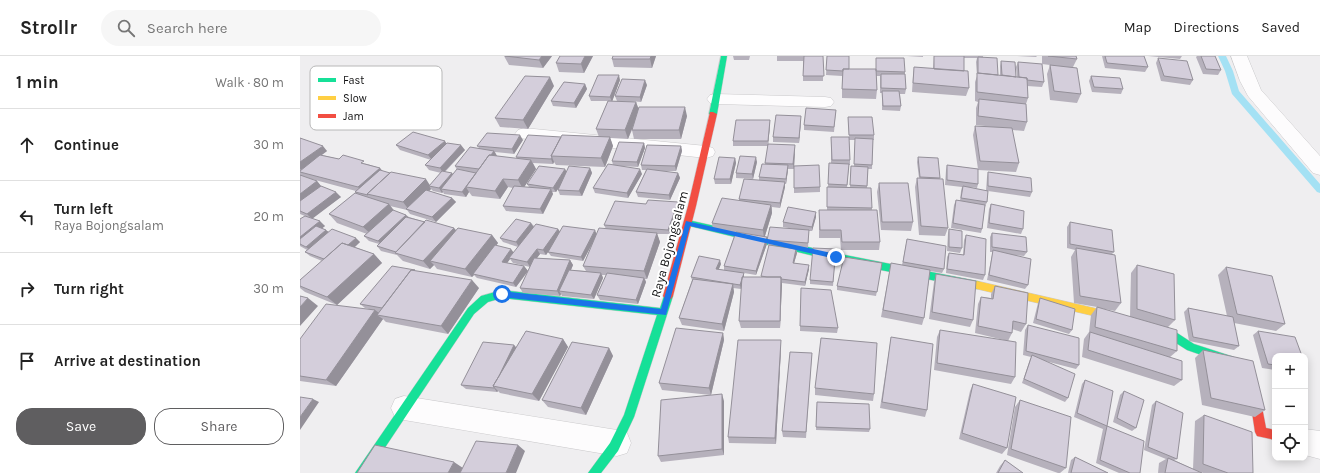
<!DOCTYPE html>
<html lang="en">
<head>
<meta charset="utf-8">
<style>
  body { margin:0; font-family:Karla,sans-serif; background:#f6f6f6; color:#222 }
  .controls { position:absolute; right:12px; bottom:12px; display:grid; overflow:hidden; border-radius:8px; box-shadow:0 2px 10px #0003 }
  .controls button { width:36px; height:36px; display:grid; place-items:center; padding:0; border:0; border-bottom:1px solid #e0e0e0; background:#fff; color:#222; font:20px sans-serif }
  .stop { position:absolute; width:12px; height:12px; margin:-9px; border:3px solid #1a73e8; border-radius:50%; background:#fff }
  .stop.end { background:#1a73e8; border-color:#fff; box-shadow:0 1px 4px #0008 }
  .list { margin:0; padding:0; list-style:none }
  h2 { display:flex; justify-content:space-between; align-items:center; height:52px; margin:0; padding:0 16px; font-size:17px }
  h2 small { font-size:13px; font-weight:400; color:#767676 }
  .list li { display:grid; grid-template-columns:26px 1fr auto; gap:12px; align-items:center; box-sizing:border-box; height:72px; padding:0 16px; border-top:1px solid #e0e0e0 }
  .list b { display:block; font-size:15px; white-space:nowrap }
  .list p { margin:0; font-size:13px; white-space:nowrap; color:#767676 }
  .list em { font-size:13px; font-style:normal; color:#767676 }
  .actions { display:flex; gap:8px; padding:12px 16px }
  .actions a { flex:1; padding:9px 0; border:1px solid #5f5e60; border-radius:16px; text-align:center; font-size:14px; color:#5f5e60 }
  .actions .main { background:#5f5e60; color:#fff }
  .icon { flex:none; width:22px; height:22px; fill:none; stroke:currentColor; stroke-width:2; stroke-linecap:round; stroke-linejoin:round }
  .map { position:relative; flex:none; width:1020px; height:417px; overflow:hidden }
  header { display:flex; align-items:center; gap:24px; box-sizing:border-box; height:56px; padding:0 20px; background:#fff; border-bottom:1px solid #e0e0e0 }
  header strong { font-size:19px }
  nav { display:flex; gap:22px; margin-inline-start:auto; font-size:14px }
  .search { width:280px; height:36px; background:#f6f6f6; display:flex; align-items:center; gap:10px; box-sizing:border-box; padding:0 14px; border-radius:22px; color:#767676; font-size:15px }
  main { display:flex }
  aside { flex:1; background:#fff }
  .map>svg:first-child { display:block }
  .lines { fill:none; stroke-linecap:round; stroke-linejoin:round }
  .stream { fill:#a4e1f4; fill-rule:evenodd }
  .street-casing { stroke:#cac9cb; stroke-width:1 }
  .fast-casing { stroke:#cac9cb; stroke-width:1 }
  .slow-casing { stroke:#cac9cb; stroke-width:1 }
  .jam-casing { stroke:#cac9cb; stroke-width:1 }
  .street { fill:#fdfcfd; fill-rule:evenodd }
  .fast { fill:#16e098; fill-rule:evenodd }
  .slow { fill:#ffcf43; fill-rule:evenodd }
  .jam { fill:#f24e42; fill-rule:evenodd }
  .wall { fill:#b6b1bc; fill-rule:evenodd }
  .shaded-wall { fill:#949099 }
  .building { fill:#d4cedb; stroke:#949099 }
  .route { fill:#1a73e8 }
  .labels { text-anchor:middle; stroke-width:4; stroke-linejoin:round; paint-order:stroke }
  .street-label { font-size:13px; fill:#111112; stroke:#fff }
  .key { fill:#fff; stroke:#b8b8b8; stroke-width:1 }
  .key-label { font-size:11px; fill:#111112 }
</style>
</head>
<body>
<header>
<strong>Strollr</strong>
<div class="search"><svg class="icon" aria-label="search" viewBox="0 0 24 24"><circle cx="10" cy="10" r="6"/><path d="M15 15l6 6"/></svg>Search here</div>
<nav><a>Map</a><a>Directions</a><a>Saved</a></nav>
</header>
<main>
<aside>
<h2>1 min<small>Walk · 80 m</small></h2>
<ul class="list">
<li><svg class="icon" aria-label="ahead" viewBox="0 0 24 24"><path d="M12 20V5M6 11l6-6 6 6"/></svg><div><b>Continue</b></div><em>30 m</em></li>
<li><svg class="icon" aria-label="left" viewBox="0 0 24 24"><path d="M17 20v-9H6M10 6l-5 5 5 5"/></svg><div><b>Turn left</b><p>Raya Bojongsalam</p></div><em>20 m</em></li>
<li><svg class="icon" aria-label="right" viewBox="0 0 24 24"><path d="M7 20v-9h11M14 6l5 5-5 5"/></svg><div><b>Turn right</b></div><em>30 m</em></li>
<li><svg class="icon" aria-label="arrive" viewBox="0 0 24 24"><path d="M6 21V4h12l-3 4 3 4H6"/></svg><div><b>Arrive at destination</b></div></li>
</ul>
<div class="actions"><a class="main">Save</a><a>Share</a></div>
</aside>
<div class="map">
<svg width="1020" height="417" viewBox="0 0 1020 417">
  <rect width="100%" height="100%" fill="#efeef0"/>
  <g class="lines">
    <path class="stream" d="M918,0H926L933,15L939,35L1020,128V137L1017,136L932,38L925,15Z"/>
    <defs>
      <path id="street" d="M931,0H947L961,34L1020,100V119L1013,117L948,40L940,25Z
        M416,38L525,41L531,42L534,46L531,50L525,51L416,48L410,47L407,43L410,39Z
        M224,72L406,90L413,92L415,96L413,100L406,102L218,82L215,78L218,74Z
        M104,340L317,374L327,377L331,387L327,397L317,400L104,364L95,361L91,352L95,343Z
        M1005,373L1020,375V403L1005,399Z"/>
      <path id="fast" d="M421,0H427L417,58L413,60L409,58Z
        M388,164L535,197L677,225L680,226L682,229L680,232L677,233L535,205L385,169L384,167L385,165Z
        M202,234L360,252L365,237L368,236L371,237L373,240L334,361L318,395L301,417H288L310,387L324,359L357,259L202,242L188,246L174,258L68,417H55L168,252L181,240Z
        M848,267L871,273L894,288L934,301L935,304L934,307L930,309L887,294L865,280L845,274L843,271L845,268Z"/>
      <path id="slow" d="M677,225L794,252L848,267L851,268L853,271L851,274L848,275L794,260L677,233L674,232L672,229L674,226Z"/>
      <path id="jam" d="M410,56H413L417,58L396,150L373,240L371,243L368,244L365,243L363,240L388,150Z
        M953,325L957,327L958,330L966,372L975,374V384L957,380L955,376L948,330L949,327Z"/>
    </defs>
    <use href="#street" class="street-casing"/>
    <use href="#fast" class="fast-casing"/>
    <use href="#slow" class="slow-casing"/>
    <use href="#jam" class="jam-casing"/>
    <use href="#street" class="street"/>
    <use href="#fast" class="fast"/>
    <use href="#slow" class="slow"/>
    <use href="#jam" class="jam"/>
  </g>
  <path class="wall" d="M204,0H252L243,12L209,9Z
    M260,0H293L284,17L259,16L256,7Z
    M356,0L352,12L314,11L312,3Z
    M433,0H450L449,4H434Z
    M477,0H523V25H503V5H477Z
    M527,0L549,13H576V2L605,16V18L606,33L605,38H600L601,50L600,55L582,54V37H580V20H576L577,34L576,43L542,42V20L526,19Z
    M607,0H623V1Z
    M634,0H683V1L698,19L700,20V10L701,5L716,21H717L716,11L718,6L744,26L742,31L727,30L728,42L726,48L727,66L724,75L712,74L719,107L716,116L678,114V128L677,132L669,131L686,135L687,121L688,116L732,136L730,141L688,135L687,146L685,151L682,173L681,177L651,172L654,149L656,144L660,145L661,135L662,131L645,129L646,114L647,109L678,113L673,79L675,70H685L676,69V52L678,46L675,45V26L677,20L676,6L677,2H664V15L669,32L666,40L612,36L613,20L614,11L633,13Z
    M717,0H737L736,1Z
    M742,0H776L777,3L773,11L781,38L777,47L750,44L747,18L750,9L742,8Z
    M802,0H844L848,11L845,16L805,12Z
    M848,0H882L880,3Z
    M897,0H915L921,14L918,19L903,18L896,1Z
    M858,2L893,24L890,29L861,25L856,7Z
    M791,20L823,33L821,38L792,36L789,25Z
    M320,24L312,45H317L315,40L347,29L341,46L330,45L336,46L338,52L387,60L381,83H334L332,74L328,83L310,82L313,90L305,111L256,109L254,106L253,108L233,107L236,113L224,131H229L227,128L267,116L290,112L292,117L282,140L260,139L258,134L259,131L256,136H252L253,138L243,158L206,155L203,150L213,132L208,131L200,143L172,140L169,136L166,141L144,138L143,136L142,137L133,135L131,133L129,135L152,142L156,146L136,166L110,158L107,154L90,150L94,155L106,159L109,161L125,166L154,172L156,174L192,179L198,187L196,190L214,197L218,191L203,186L200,182L231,167L234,170L258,173L260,176L297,178L306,173L304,169L346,148L378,146L379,151L370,178H357L360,186L347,223H345L346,226L338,248L300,244L297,239L306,219H302L303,222L294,243L262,240L261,238L260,240L223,237L220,232L230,211L213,207L210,203L207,207L224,210L228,215L216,231L177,222L174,219L172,221L137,213L134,209L130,213L103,205L97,199L81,195L77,190L79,188L69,185L64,180L67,178L37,167L29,158L56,137L55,136L56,135L4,121L17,125L21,130L41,141L12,162L25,170L22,172L29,176L60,186L55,191L74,198L82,207L37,249L5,236L0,232V224L22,205L10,200L5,196L7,194L0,190V163L5,160L0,158V115L6,110L1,114H0V82L27,95L22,99L39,103L67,108L80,112L82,115L130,129L141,117L129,114L125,109L131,104L100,94L96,89L146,88L165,94L145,116L152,117L153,118L157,114L155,110L179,92L177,90L223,84L214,98L195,96L197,100L217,103L216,101L261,81H299L296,73L308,45H291L289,40ZM293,186L283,210L286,215L271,214L273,209L270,204L237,202L240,198L246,199L248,196L251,200L283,205Z
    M285,28L287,33L276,52L253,50L251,45Z
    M254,30L228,73L200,71L195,62Z
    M129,38L107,60L88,57L84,52Z
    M536,54L534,76L504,74V69Z
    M548,61L574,79V84H573L572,113H568L567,132L572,152V154L580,186L579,194H541L540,182H519V154H527V131H528L529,107H531V81H549ZM549,84H555L554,111L551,110L550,132H547L549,109H550V104Z
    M470,64V69L468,88L495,94L494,110L520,131V136L494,137V110V113H488L486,128H485V131L480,152L472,151V157L465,180L467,184L494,173L483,171V166L516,161L512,175H509L508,192L468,189V185L456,219L444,217V221H461V220L496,193L497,197L494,207L509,213L505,230L482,227L480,272H441L439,265L442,232L441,233L433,232L434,236L424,275L382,269L379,262L392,224L391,221L421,208L419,213L424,214V210L435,178L413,175L412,167L439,144V143L459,124V121L465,108L468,90H433V85Z
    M501,65L499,87L473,86V81Z
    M344,87L345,92L338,111L322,110L342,118L328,142L295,137L293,132L313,109L312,105Z
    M381,90L382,95L376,115H357L378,117L380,122L370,144L338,141L336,136L346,114H342L341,109Z
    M618,101L640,122L639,123L648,172L645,180L619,179L615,131L617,122H619L617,106Z
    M435,102L436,107L431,128H415L414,123Z
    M457,106L453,123L436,122V117Z
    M579,127L613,166L611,175L581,174L577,136Z
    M691,148L723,173L721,178L687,172L689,153Z
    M770,166L814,196L812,198L821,247L815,255L799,252L830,261L831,217L837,209L875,264L868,271L877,295L870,301L882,324L874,330L782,301L784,283L789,276L791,259L797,251L774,247L771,201L775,194L767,192V171Z
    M649,173L662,192L660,197L647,195L648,177Z
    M692,177L727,196L724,200L712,199L728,229L725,233L687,224L692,199L693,196H690V181Z
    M666,179L685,219L683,224L646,217L647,201L649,197L663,199L664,184Z
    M606,188L644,213L642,217L630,215L624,262L622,269L581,261L591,207L602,209Z
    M536,193L533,230L510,228V224Z
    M582,207L576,240L537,234V230Z
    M926,211L985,268L976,275L934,267L939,290L934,294L889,285L884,256L888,252L927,260L918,219Z
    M636,218L673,264L670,271L629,263L634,226Z
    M695,230L726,268L721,276L712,273V277L708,285L675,277L678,248L681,241L691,242V238Z
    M179,232L148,278L86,266L83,263L36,330L0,325V283L69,253L65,252L60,248Z
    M501,232L538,272L537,277L500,275Z
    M740,242L772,274L769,278L733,267L738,247Z
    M728,269L779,309L776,313L745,305L768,342L765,346L722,327L730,303L731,301L723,299L725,274Z
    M640,274L715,321L711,328L634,314L637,281Z
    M958,275L975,300V314L962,312L953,279Z
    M423,277L424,284L411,339L362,334L359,327Z
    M591,281L627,354L625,361L580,352L590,288Z
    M263,283L268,291L239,345L200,337L198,335L197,336L166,333L161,329L214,289L216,291Z
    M309,292L313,300L286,359L248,351L242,344Z
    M481,292L476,388L429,387L428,381Z
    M903,294L965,354L955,361L902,349L895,302Z
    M512,297L506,382L483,381L482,375Z
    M785,324L807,370L840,417H819L796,407L803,373L774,361L782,328Z
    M673,328L707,392L702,398L659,383L670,335Z
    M515,332L574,338L573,345L515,339Z
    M824,335L836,372L832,375L813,366L820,339Z
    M720,344L766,412L760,417H758L707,399L715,351Z
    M424,345V399L361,406L358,400Z
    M856,345L877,403L874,404L893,413L895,365L904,359L953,417H903L898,415L902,417H858L859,407L866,403L844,394L852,349Z
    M517,346L570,373L569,376L516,374Z
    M775,401L808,417H768L771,404Z
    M705,404L723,417H696L700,410Z"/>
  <path class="shaded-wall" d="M242,0H252L243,12L239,4Z
    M285,0H293L284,17L281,8Z
    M351,0H356L352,12L350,3Z
    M319,19L320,24L312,46L310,41Z
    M250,21L254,30L228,73L223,64Z
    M345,24L347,29L341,46L340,41Z
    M285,28L287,33L276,52L274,47Z
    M126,33L129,38L107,60L103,55Z
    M336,46L339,54L328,83L325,74Z
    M385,51L387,60L381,83L379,74Z
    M501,60V65L499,87V82Z
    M470,64V69L468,90V85Z
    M220,79L223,84L214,98L212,93Z
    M310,81L313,90L305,111L301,102Z
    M145,85L148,90L132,104L128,99Z
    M344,87L345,92L338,111L337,106Z
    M161,89L165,94L143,117L140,112Z
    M495,89V94L494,113L493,108Z
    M23,90L27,95L1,114L0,113V106Z
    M381,90L382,95L376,115L375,110Z
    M194,95L197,100L182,118L179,113Z
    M252,101L254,106L253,108L251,103Z
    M456,101L457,106L453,123L452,118Z
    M435,102L436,107L431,128L430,123Z
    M231,104L236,113L223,133L218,124Z
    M488,109V114L486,128V123Z
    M80,112L84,117L62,136L58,131Z
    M290,112L292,117L282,140L279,135Z
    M265,113L268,118L256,136L253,132Z
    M340,113L342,118L328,142L327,137Z
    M152,117L155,122L141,133L143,136L142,137L139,132Z
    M378,117L380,122L370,144L369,139Z
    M126,123L131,131L129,130L131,133L110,155L109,154L103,146Z
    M203,123L208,131L200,143L195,135Z
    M17,125L21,130L0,147V138Z
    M485,126V131L480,152V147Z
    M166,131L169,136L166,141L162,136Z
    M251,133L253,138L243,158L240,153Z
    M36,136L41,141L12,163L7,158Z
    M152,142L156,146L136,166L132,161Z
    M378,146L379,151L370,178L368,174Z
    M89,148L96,157L72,179L63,171Z
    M471,149L472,157L464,183L463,174Z
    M516,156V161L512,175V171Z
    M106,159L111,164L83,190L78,185Z
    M20,165L25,170L2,189L0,188V181Z
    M231,167L234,172L219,191L216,186Z
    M154,172L160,180L130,205L134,209L130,213L123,205Z
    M258,173L261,177L246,199L243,194Z
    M26,174L31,178L11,195L6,191Z
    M295,174L297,179L283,205L281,201Z
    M357,177L360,186L347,223L344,215Z
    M192,179L198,187L174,218H173L174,219L172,221L165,213Z
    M467,181L468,185L456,219V215Z
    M56,182L60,186L35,209L30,205Z
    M211,193L214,197L209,202L210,203L205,210L202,206Z
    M237,193L240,198L230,211L227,206Z
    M496,193L497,197L493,211V207Z
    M74,198L82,207L37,249L27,241Z
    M270,204L273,209L262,235H259L261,238L260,240L257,235Z
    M420,204L421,208L417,217L416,213Z
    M509,209V213L505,230V226Z
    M224,210L228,215L216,231L213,227Z
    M301,217L303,222L294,243L291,239Z
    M444,217V222L441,233L440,229Z
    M481,221L482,229L480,272V265Z
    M344,222L346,226L338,248L336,244Z
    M172,224L179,232L148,278L141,270Z
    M433,228L434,236L424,275L422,268Z
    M8,242L18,250L0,270V251Z
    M75,254L82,259H77L83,263L36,330L26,324Z
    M423,277L424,284L411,339L409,332Z
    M263,283L268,291L239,345L232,338Z
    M481,284V292L476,388L475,382Z
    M214,289L217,293L194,330Z
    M309,292L313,300L286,359L281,352Z
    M194,331L198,335L197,336L194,332Z
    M422,338L424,345V399L422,393Z
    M13,343L19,346L0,374V361Z
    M218,389L225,395L216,417H206Z
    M154,406L163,412L160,417H148Z"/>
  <path class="building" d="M205,0H242L239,4Z
    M260,0H285L281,8L256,7Z
    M313,0H351L350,3H312Z
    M504,0H523L524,20H503Z
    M527,0H549V13H543V15L526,14Z
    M634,0H664V15L634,13Z
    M748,0H776L777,3Z
    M805,0H844L848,11L807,7Z
    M901,0H915L921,14L906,13Z
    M678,1L697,2L698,19L678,17Z
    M576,2H604L605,16L576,15Z
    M858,2L887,5L893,24L864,20Z
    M701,5L715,6L716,21L702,19Z
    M718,6L742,8L744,26L727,24V22L719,21Z
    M750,9L777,12L781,38L754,35Z
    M614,11L668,15L669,32L613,27Z
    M543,13H576L577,34L542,33Z
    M677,17L727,22L728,42L677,36Z
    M581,18H605L606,33L581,32Z
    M298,19H319L310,41L289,40Z
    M225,20L250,21L223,64L195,62Z
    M791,20L820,22L823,33L794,31Z
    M322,23L345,24L340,41L315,40Z
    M264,26L285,28L274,47L251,45Z
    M582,35H599L601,50H583Z
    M679,43L726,48L727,66L678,60Z
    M308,45L336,46L325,74L296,73Z
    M339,51H385L379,74H332Z
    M506,52L536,54L534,71L504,69Z
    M476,59L501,60L499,82L473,81Z
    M548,61H572L574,79H549Z
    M436,64H470L468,85H433Z
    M675,70L712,72L719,107L680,105Z
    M113,76L145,85L128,99L96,89Z
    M187,77L220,79L212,93L177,90Z
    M228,79L261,81L251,100L252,101L251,103L216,101Z
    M262,79L310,81L301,102L251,100Z
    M531,81H549L550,104H532Z
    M0,82L23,90L0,106Z
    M555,82L573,83L572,109L554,108Z
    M319,86L344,87L337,106L312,105Z
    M147,87L161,89L140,112L125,109Z
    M468,88L495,89L493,108L465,107Z
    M347,89L381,90L375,110L341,109Z
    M170,91L194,95L191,99H189L179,113L155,110Z
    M20,99L39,103L43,99L64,105L61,107L80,112L58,131L0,116V115Z
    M189,99L231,104L218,124L203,123L195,135L166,131Z
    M440,100L456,101L452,118L436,117Z
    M419,101L435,102L430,123H414Z
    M618,101L638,102L640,122L620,121Z
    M529,107L549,108L547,129L528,128Z
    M308,108L340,113L327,137L293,132Z
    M462,108L488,109L486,123L459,121Z
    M519,109L520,131L494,132V110Z
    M647,109L678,113V128L647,124Z
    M239,110L265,113L253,132L227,128Z
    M269,110L290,112L279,135L258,134Z
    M551,110L568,111L567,130L550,129Z
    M157,113L176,117L162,136L141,133Z
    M347,113L378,117L369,139L336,136Z
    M80,114L90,117L67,138L68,139L55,136Z
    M142,115L152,117L139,132L129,130Z
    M91,116L126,123L103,146L67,138Z
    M688,116L731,122L732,136L688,130Z
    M0,119L17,125L0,138Z
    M617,122L643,123L648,172L621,170Z
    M444,123L485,126L480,147L439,143Z
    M579,127H608L613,166H582Z
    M21,130L36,136L7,158L0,155V145Z
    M214,130L251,133L240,153L203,150Z
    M663,130L688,135L687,146L661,142Z
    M527,131L571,132L572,152L527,151Z
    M126,134L152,142L132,161L106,153Z
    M55,137L89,148L63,171L29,158Z
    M422,142L471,149L463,174L412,167Z
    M348,144L378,146L368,174L304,169L315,145L346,148Z
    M656,144L685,149L682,173L653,167Z
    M691,148L724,155L723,173L689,167Z
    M488,151L516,156L512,171L483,166Z
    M93,154L106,159L78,185L64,180Z
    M519,154H577L580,186H542L541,174H520Z
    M5,160L20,165L0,181V163Z
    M106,161L125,166L96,196L77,190Z
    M216,163L231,167L216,186L200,182Z
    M126,164L154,172L123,205L95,197Z
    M770,166L812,174L814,196L770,188Z
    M236,168L258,173L243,194L237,193L227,206L209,202Z
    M16,170L26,174L6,191L0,188V183Z
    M263,170L295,174L281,201L248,196Z
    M470,171L509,174L508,187L467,184Z
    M158,172L192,179L165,213L130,205Z
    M299,172L357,177L344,215L283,210Z
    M32,173L56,182L48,189L42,187L24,203L5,196Z
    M649,173L662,175V192L649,191Z
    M436,176L467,181L456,215L424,210Z
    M692,177L726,181L727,196L692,191Z
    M666,179L686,183L685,219L647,213L649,197L664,199Z
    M607,183L646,190L644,213L603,206Z
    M42,187L74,198L27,241L0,230V224Z
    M195,189L211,193L202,206L224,210L213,227L173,218Z
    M469,189L496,193L493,207L509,209L505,226L481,223V221H467L461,220Z
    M513,192L536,193L533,226L510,224Z
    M776,192L815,199L821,247L780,240Z
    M693,194L731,203L728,229L689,219Z
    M399,200L420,204L416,213L444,217L440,229L391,221Z
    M544,201L582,207L577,236L537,230Z
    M234,202L270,204L257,235L220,232Z
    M591,207L630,214L624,262L583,254Z
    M837,209L874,218L875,264L837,253Z
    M92,210L115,214H111L82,252L60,248Z
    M926,211L972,220L985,268L937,258Z
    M111,214L172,224L141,270L77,259Z
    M269,214L301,217L291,239L259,235Z
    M307,217L344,222L336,244L297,239Z
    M636,218L676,225L673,264L632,256Z
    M442,221H481L480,265H439Z
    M393,223L433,228L422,268L379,262Z
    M695,230L728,237L726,268L713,265L712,277L678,270L681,241L693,243Z
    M501,232L531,234L538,272L500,270Z
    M0,240L8,242L0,251Z
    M740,242L775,253L772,274L736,263Z
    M26,248L75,254L26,324L0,320V283Z
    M797,251L877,274V295L795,271Z
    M888,252L933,261L939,290L893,281Z
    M728,269L779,282V309L726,295Z
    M376,272L423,277L409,332L359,327Z
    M640,274L716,286L715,321L637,307Z
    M226,275L263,283L232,338L193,330Z
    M958,275L995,281L1002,300H975V309L968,308Z
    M790,276L882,305V324L788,294Z
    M591,281L633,288L627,354L582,346Z
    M521,282L577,287L574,338L515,332Z
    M438,284H481L475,382L428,381Z
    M183,286L214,289L199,320L193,330L194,331V332L161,329Z
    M272,286L309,292L281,352L242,344Z
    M903,294L953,305L965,354L911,342Z
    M490,296L512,297L506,376L482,375Z
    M732,299L775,318L768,342L724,323Z
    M785,324L813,335L807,370L777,357Z
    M673,328L716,341L707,392L662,377Z
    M824,335L844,344L836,372L817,362Z
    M422,338V393L358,400L361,344Z
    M0,341L13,343L0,361Z
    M720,344L771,361L766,412L711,393Z
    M856,345L883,357L877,403L848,391Z
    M517,346L569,348L570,373L516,371Z
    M904,359L952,376L953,417H928L903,408Z
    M807,370L844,385L840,417H830L800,404Z
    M176,385L218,389L206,417H160Z
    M75,389L154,406L148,417H57Z
    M775,401L808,417H771Z
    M868,402L902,417H865Z
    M705,404L723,417H698Z"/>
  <path class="route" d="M386,165L536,198L539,201L536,203L390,170L366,259L202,241L199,238L202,235L361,253Z"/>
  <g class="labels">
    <g class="street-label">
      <text transform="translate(369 188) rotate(-75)" y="5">Raya Bojongsalam</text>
    </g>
  </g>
  <rect x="10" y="10" width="132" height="64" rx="6" class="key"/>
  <rect x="18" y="22" width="18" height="4" fill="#16e098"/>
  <rect x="18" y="40" width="18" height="4" fill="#ffcf43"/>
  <rect x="18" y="58" width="18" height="4" fill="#f24e42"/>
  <g class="key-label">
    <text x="43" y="28">Fast</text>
    <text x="43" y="46">Slow</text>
    <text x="43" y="64">Jam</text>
  </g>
</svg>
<div class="controls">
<button>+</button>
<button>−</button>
<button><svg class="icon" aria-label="locate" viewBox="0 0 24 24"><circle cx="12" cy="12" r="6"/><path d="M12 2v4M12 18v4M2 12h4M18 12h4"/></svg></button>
</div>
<div class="stop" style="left:202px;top:238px"></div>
<div class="stop end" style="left:536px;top:201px"></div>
</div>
</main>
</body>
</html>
